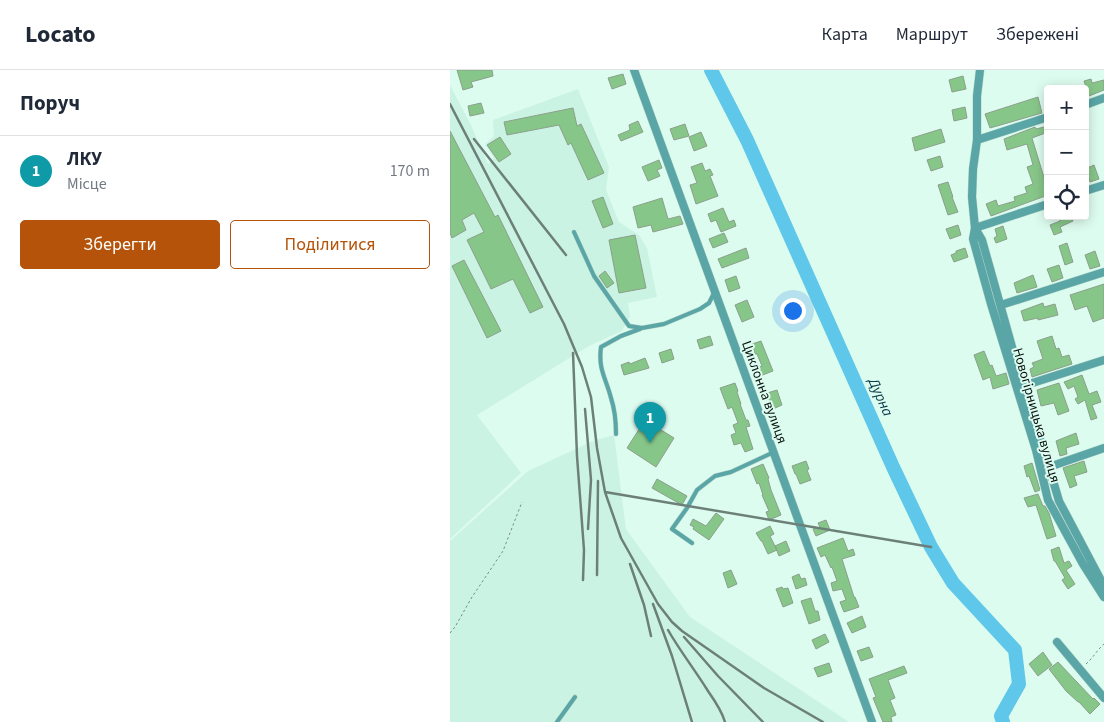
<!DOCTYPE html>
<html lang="uk">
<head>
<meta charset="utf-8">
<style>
  body { margin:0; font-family:"Source Sans 3",sans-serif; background:#f2f2f3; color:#1f2937 }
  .controls { position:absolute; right:15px; top:15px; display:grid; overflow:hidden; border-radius:5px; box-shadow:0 2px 12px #0003 }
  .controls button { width:45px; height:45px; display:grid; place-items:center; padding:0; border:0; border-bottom:1px solid #e0e1e3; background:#fff; color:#1f2937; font:25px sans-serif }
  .you { position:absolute; left:342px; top:240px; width:18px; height:18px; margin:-12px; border:4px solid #fff; border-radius:50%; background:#1a73e8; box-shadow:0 0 0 8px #1a73e833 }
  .badge { display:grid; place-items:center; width:32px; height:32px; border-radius:50%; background:#b45309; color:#fff; font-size:16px; font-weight:700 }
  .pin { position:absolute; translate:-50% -41px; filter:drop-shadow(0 1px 2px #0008) }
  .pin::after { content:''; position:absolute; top:26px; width:18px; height:15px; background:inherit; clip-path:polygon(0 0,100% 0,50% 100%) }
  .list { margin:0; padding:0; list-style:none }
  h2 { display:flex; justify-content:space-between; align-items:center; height:65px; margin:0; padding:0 20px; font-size:21px }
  h2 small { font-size:16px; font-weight:400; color:#747a83 }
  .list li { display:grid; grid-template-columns:32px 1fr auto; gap:15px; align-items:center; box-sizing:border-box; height:70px; padding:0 20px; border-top:1px solid #e0e1e3 }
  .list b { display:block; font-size:19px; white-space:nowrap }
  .list p { margin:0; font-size:16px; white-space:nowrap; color:#747a83 }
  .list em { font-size:16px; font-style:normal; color:#747a83 }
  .actions { display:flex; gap:10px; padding:15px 20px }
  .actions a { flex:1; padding:11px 0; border:1px solid #b45309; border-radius:5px; text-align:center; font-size:18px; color:#b45309 }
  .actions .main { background:#b45309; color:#fff }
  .icon { flex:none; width:28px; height:28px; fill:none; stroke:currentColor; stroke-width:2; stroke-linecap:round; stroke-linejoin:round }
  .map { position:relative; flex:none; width:654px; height:652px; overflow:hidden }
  header { display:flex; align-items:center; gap:30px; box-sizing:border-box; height:70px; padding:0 25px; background:#fff; border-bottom:1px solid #e0e1e3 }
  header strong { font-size:24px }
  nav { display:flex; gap:28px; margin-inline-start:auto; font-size:18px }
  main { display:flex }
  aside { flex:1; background:#fff }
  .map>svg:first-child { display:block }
  .built { fill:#cbf3e4 }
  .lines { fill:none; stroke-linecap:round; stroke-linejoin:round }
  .river { stroke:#5fc7e9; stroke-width:14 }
  .building { fill:#87c689; stroke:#8c9f8b }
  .lane-casing { stroke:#bbd7cc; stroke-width:5 }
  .street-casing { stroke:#bbd7cc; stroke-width:9 }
  .path { stroke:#778d85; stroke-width:1; stroke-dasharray:2.5 2.5; stroke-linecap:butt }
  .lane { stroke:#5aa6a7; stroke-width:4 }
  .street { stroke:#5aa6a7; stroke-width:8 }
  .rail { stroke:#6c8079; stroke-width:2.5 }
  .labels { text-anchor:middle; stroke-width:4; stroke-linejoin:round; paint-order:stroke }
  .street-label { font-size:14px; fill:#0a1512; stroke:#ddfcf0 }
  .water-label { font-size:15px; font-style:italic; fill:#0c3c4a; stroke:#ddfcf0 }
</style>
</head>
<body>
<header>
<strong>Locato</strong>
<nav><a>Карта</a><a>Маршрут</a><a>Збережені</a></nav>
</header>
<main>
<aside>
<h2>Поруч<small></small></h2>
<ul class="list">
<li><span class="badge" style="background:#0f9aa8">1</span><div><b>ЛКУ</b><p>Місце</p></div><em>170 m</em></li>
</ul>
<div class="actions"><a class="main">Зберегти</a><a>Поділитися</a></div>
</aside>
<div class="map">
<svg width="654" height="652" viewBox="0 0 654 652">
  <rect width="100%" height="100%" fill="#ddfcf0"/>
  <path class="built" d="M0,15L21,55L38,94L44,88L35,74L44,66L43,50L128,19L159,97L156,120L169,152L189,165L197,178L207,227L178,233L180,247L172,261L139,276L27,345L71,403L0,469Z
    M164,365L176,459L240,547L399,652H0V471L78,401L143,371Z"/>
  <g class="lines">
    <path class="river" d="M261,0L297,70L443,397L481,477L503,513L565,580L569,614L551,646L553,652"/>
  </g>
  <path class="building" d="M7,0H42L43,6L21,12L23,17L13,20Z
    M173,4L176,14L162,19L158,8Z
    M513,6L516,19L502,22L499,10Z
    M641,9L642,13L654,10V20L639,26L634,11Z
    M588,27L592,43L540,58L535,44Z
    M31,33L34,43L20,46L18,36Z
    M515,37L517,48L504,51L502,40Z
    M123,38L127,56L131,54L154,103L138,110L121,73L118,75L109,55L57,65L54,52Z
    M188,51L193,62L171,71L168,65L180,60L179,55Z
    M235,54L239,66L224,70L220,59Z
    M598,56V62L582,68L596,114L598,113V125L541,146L536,134L546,130L548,136L565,131L564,127L577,123L575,117L583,114L577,97L583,95L577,74L557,80L554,69L585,57L586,59Z
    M491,59L495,72L465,81L462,68Z
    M0,61L45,147L48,145L93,237L80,243L63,209L41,219L17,170L34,162L24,143L12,150L16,160L2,168L0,163Z
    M251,62L257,76L244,81L239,67Z
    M50,67L61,84L49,92L37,75Z
    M490,86L493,97L481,101L477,90Z
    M209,90L212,98L207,100L210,106L198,111L192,97Z
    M252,93L255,101L260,99L263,105L260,106L268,126L246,134L240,115L247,113L241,97Z
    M644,95L649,109L640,112L635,99Z
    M498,112L503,127H502L508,142L498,145L488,115Z
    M153,127L163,154L153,158L142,131Z
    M212,128L218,149L230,146L233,154L203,162L201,155L188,158L183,137Z
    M273,138L279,152L284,150L286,156L271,162L266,150L261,152L258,144Z
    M608,146H615L616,149L622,147L623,151L610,157L612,162L604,165L600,155L610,151Z
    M508,155L511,165L500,169L496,159Z
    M553,156L557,169L546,173L544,168L547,166L545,159Z
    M274,163L278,172L263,178L259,169Z
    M185,165L196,218L169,223L159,170Z
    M617,173L623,192L615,195L609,176Z
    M296,178L299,188L272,198L268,189Z
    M515,178L518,187L504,192L501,185L506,183V181Z
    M645,181L650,196L640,199L635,185Z
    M14,190L51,261L37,268L2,196Z
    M609,195L613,208L602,212L597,199Z
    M155,201L164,213L157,218L149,206Z
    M583,205L587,217L567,223L564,213Z
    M286,206L290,218L279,222L275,210Z
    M654,214V248L643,252L637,236L625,240L620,225Z
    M297,230L304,247L292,252L285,235Z
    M593,233L594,237L605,234L608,245L588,250V248L574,251L571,241Z
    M260,266L263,275L250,279L247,270Z
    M602,266L606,279L609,278L612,287L619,285L622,294L582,307L580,299L584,297L582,293L593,289L587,271Z
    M311,271L323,301L310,306L307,298L312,296L307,284H305L302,274Z
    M221,279L224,289L212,293L209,283Z
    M534,281L540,296L542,295L546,306L556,303L559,314L543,319L540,307L533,310L524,285Z
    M195,288L199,298L174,305L171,295L179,292L180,294Z
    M632,305L639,324L647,321L651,332L642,335L647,348L641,350L635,330L628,334L625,329L628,327L624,316L618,319L614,312Z
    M285,313L288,321L287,322L291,334H290L296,350H298L300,356L296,357L303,379L295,382L291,373L284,375L281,365L286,363L283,355L288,353L282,337L278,339L270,318Z
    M609,313L619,341L608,345L604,333L591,336L587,320Z
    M327,320L332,335L323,339L319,329L316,330L314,324Z
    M195,350L224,368L206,397L177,378Z
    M626,363L629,374L616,378L617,384L610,386L606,371Z
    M356,391L359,399L357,400L361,410L350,414L346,404H345L342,396Z
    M634,391L637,402L624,406L627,415L620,418L613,398Z
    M582,393L590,420L585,422L579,406L577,407L574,396Z
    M313,394L319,408L318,409L321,420L331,445L319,450L316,442L319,441L312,425H313L309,413L307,414L301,399Z
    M207,409L237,426L232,435L202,418Z
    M588,424L593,436H595L599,443L606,466L597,469L586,435L578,437L574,428Z
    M266,443L274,449L259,470L243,459L244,457L240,455L243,449L256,456Z
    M376,450L380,460L366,466L363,459L370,457L368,453Z
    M320,456L324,464L320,466L327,480L318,484L312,471H311L306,463Z
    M393,468L398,481L403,479L405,485L392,489L404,527H405L409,537L394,542L390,532L396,530L392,519L383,521L381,513L387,511L382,497L381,498L375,485L371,487L367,478Z
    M336,471L340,481L329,486L325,476Z
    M609,477L614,493L619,491L622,496L616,500L625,514L618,519L612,510L615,508L605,491H604L601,480Z
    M281,500L287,514L278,518L273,503Z
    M349,504L351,509L355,508L357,515L346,519L342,507Z
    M332,517L333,519L338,518L343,533L333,537L326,519Z
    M361,528L365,541H368L370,550L359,554L351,531Z
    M412,546L416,557L402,563L397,553Z
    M375,564L379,572L366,579L362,570Z
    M419,577L423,587L411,591L407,581Z
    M593,582L602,595L588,606L579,594Z
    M608,592L643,629L644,628L650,634L640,644L629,632H628L616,621L599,599Z
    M379,593L382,602L368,607L364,598Z
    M454,596L457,603L438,610L445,628L440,630L446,645L441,647L442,652H433L423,628L426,627L419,609Z"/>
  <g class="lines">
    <defs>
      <path id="lane" d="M124,162L144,206L179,256L192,258L214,254L250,239L259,233L264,223
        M166,364C166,352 165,340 161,328C156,308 148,300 151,277L171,266L190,259
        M242,473L222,459L237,438L247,420L265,406L281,402L324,382
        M107,652L125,627"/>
      <path id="street" d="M184,0L422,652
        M530,0L527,26V70L523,99L522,127L525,158L523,169L541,234L586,380L598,430L633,494L654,527
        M635,35L654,28
        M527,70L598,47
        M635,121L654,115
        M598,134L525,158L532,170L573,316L599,397L609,431L654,516
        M551,235L654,202
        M573,316L654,290
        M599,397L654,378
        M607,572L654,628"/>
    </defs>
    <use href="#lane" class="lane-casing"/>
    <use href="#street" class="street-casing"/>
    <path class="path" d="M0,563L5,557L22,527L53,481L72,432
      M636,594C643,588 647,580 654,574"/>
    <use href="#lane" class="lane"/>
    <use href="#street" class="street"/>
    <path class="rail" d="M0,34L114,254L132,297L141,327L147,378L155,422L171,468L208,534L222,552L232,561L314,618L373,652
      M24,69L116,185
      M123,283L127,386L134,480L133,510
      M135,339L141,410L138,459
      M155,422L481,477
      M180,494L194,535L201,566
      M147,505L148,411
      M203,534L222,586L242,652
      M218,560C230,581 245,600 258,621C265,631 272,641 275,652
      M234,567L268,606L313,652"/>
  </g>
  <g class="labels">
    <g class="street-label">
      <text transform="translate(315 322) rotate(70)" y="5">Циклонна вулиця</text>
      <text transform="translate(587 345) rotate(74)" y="5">Новогірницька вулиця</text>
    </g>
    <g class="water-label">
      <text transform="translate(431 327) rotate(66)" y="5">Дурна</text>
    </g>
  </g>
</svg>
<div class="controls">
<button>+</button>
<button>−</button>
<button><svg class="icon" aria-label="locate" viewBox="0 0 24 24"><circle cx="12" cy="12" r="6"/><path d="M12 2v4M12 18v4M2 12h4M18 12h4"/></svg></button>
</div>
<div class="you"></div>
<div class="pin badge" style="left:200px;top:373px;background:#0f9aa8">1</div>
</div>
</main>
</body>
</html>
